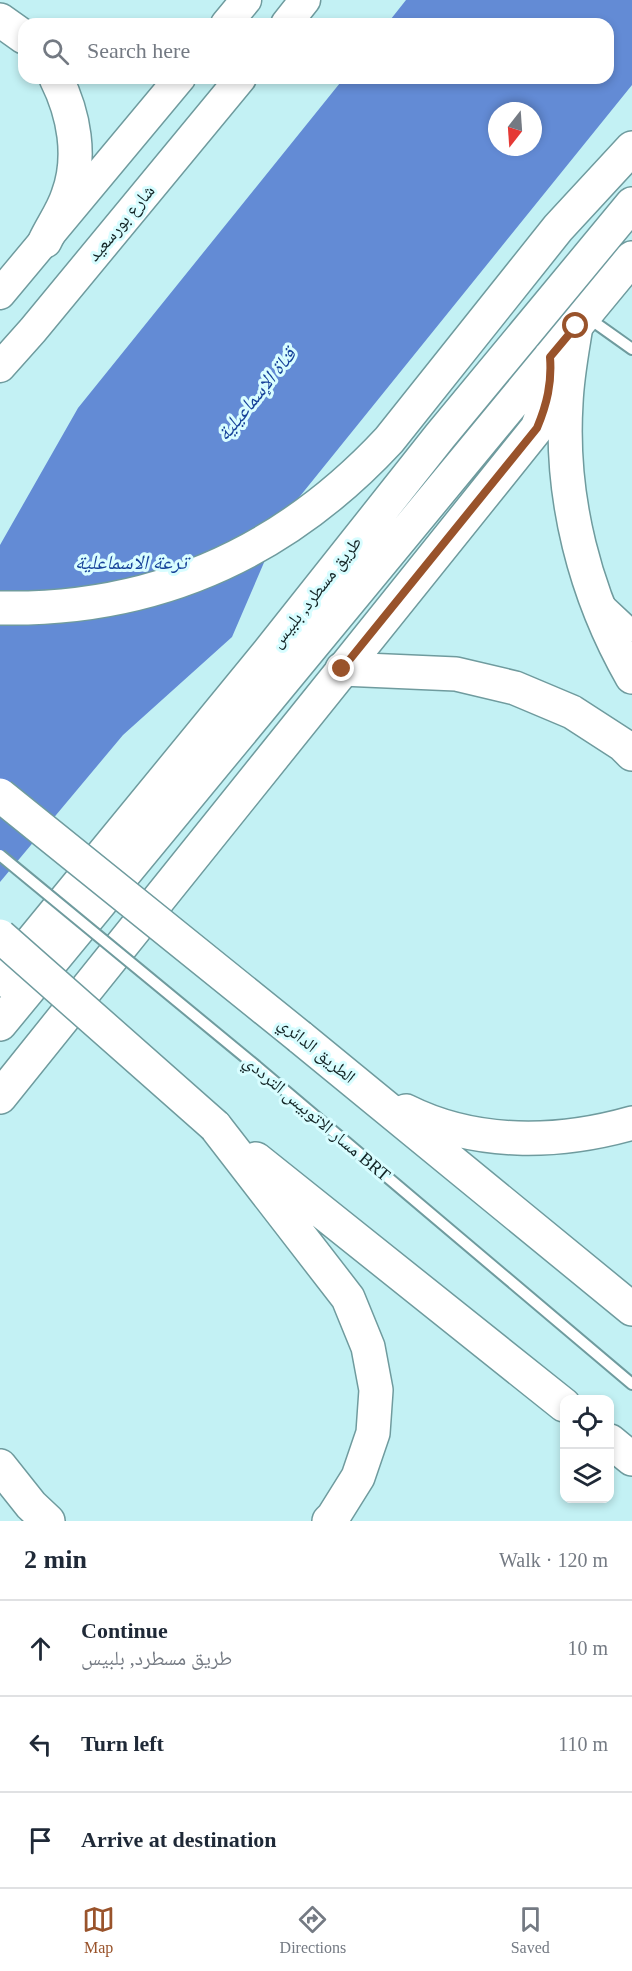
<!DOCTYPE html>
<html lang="en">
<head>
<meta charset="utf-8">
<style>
  body { margin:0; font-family:"Times New Roman","Noto Naskh Arabic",serif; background:#f2f2f3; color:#1f2937 }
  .controls { position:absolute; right:18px; bottom:18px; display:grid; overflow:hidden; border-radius:12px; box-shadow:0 3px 9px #0003 }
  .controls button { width:54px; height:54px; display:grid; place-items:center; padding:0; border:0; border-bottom:2px solid #e0e1e3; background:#fff; color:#1f2937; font:30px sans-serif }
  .compass { position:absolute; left:488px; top:102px; width:54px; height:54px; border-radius:50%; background:#fff; box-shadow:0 3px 9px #0003; rotate:197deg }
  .stop { position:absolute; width:18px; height:18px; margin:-14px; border:4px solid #99532b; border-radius:50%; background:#fff }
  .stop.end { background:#99532b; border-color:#fff; box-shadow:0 2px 6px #0008 }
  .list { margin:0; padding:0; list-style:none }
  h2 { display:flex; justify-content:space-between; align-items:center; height:78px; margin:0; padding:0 24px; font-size:26px }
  h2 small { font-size:20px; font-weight:400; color:#747a83 }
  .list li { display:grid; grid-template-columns:39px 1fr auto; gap:18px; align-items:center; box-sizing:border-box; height:96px; padding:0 24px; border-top:2px solid #e0e1e3 }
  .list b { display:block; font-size:22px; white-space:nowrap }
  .list p { margin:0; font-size:20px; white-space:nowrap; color:#747a83 }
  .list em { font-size:20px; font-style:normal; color:#747a83 }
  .icon { flex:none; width:33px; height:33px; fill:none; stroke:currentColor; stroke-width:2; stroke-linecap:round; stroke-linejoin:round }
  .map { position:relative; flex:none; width:632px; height:1521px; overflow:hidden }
  .search { position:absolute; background:#fff; box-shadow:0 3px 9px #0003; left:18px; right:18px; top:18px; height:66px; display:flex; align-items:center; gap:15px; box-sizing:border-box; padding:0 21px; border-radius:18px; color:#747a83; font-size:22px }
  .sheet { height:366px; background:#fff }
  nav { display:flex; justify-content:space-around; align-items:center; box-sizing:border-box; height:84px; border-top:2px solid #e0e1e3; background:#fff; font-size:16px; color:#747a83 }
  nav a { display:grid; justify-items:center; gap:3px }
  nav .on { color:#99532b }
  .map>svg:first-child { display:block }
  .water { fill:#638bd5; fill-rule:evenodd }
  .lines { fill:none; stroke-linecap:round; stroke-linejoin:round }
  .lane-casing { stroke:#6f9b9e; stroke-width:14 }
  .street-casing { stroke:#6f9b9e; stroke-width:24 }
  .secondary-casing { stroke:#6f9b9e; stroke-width:33 }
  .primary-casing { stroke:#6f9b9e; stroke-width:36 }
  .highway-casing { stroke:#6f9b9e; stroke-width:36 }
  .lane { stroke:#fff; stroke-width:10 }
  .street { stroke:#fff; stroke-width:21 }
  .secondary { stroke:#fff; stroke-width:30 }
  .primary { stroke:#fff; stroke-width:33 }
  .highway { stroke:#fff; stroke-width:33 }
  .lane-bridge-casing { stroke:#6f9b9e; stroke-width:14; stroke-linecap:butt }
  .highway-bridge-casing { stroke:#6f9b9e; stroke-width:36; stroke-linecap:butt }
  .lane-bridge { stroke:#fff; stroke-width:10 }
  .highway-bridge { stroke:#fff; stroke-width:33 }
  .route { stroke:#99532b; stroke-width:8 }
  .labels { text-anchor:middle; stroke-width:6; stroke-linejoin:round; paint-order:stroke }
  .street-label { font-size:18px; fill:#122425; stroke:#d8fdff }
  .water-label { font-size:20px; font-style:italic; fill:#164299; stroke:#d8fdff }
</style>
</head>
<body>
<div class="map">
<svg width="632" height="1521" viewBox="0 0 632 1521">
  <rect width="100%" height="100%" fill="#c3f1f4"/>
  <path class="water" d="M406,0H632V85L284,516L232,637L123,735L0,882V545L78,408L344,78H608V24H387ZM497,111H533V147H497Z"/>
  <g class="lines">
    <defs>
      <path id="lane" d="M587,317L632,349
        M256,1066L632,1384"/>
      <path id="street" d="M602,603L632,631"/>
      <path id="secondary" d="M226,24L246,0
        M286,24L305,0
        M0,294L180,78
        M0,367L33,330L241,78"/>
      <path id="primary" d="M0,980L268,653L440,436L632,204
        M0,1024L632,258
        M0,1097L537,428C547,404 552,383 550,357"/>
      <path id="highway" d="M0,20L24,37
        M45,241C52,226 63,211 68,195C82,157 74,114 56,78
        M576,326C572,351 567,377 566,403C560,498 585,595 632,677
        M0,608C155,611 284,553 389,440L558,228L632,148
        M342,669L456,674L515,688L572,712L623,745L632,754
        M300,1037L632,1309
        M406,1111C476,1146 558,1144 632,1123
        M215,1126L348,1298L368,1347L376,1390L373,1433L358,1477L333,1517L329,1521
        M256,1159L564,1405
        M610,1441L632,1459
        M0,1466L31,1505L48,1521"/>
    </defs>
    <use href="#lane" class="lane-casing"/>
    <use href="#street" class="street-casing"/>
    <use href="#secondary" class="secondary-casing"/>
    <use href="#primary" class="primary-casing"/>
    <use href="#highway" class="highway-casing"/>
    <use href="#lane" class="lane"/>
    <use href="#street" class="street"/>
    <use href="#secondary" class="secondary"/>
    <use href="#primary" class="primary"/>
    <use href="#highway" class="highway"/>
    <defs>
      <path id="lane-bridge" d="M0,855L256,1066"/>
      <path id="highway-bridge" d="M0,795L300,1037
        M0,936L215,1126"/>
    </defs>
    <use href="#lane-bridge" class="lane-bridge-casing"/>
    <use href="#highway-bridge" class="highway-bridge-casing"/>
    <use href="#lane-bridge" class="lane-bridge"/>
    <use href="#highway-bridge" class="highway-bridge"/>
  </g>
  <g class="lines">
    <path class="route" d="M342,669L537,428C547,404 552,383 550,357L576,326"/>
  </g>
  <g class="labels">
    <g class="street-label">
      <text transform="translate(121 223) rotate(-50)" y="6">شارع بورسعيد</text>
      <text transform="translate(316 592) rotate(-52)" y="6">طريق مسطرد, بلبيس</text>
      <text transform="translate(317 1050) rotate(39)" y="6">الطريق الدائري</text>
      <text transform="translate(317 1118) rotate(40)" y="6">مسار الاتوبيس الترددي BRT</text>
    </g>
    <g class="water-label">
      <text transform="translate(256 394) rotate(-51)" y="7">قناة الإسماعيلية</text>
      <text x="131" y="569">ترعة الاسماعلية</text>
    </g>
  </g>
</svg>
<div class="controls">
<button><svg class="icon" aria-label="locate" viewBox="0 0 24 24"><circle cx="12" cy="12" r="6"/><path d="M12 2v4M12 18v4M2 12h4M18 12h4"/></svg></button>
<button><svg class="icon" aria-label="layers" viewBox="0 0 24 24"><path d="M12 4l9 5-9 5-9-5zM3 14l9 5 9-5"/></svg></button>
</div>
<svg class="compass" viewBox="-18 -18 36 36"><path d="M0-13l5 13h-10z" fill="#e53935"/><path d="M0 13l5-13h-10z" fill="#747a83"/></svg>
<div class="stop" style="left:576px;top:326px"></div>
<div class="stop end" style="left:342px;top:669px"></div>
<div class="search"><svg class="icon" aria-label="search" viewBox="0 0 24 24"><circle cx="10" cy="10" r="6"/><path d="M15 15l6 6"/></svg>Search here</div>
</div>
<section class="sheet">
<h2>2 min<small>Walk · 120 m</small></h2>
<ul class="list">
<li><svg class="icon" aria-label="ahead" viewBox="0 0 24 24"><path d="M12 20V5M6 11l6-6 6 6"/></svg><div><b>Continue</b><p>طريق مسطرد, بلبيس</p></div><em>10 m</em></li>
<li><svg class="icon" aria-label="left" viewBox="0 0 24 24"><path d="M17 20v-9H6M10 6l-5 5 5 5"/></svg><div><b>Turn left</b></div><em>110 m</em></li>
<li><svg class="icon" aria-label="arrive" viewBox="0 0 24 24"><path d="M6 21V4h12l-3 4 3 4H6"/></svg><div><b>Arrive at destination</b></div></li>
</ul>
</section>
<nav>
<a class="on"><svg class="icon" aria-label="map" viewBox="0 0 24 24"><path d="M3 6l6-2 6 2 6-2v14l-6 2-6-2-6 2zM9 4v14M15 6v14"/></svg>Map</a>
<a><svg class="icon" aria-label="directions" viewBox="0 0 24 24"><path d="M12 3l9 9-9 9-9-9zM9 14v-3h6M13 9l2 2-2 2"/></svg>Directions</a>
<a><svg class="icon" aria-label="saved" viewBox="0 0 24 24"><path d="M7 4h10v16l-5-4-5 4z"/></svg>Saved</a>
</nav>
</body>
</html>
